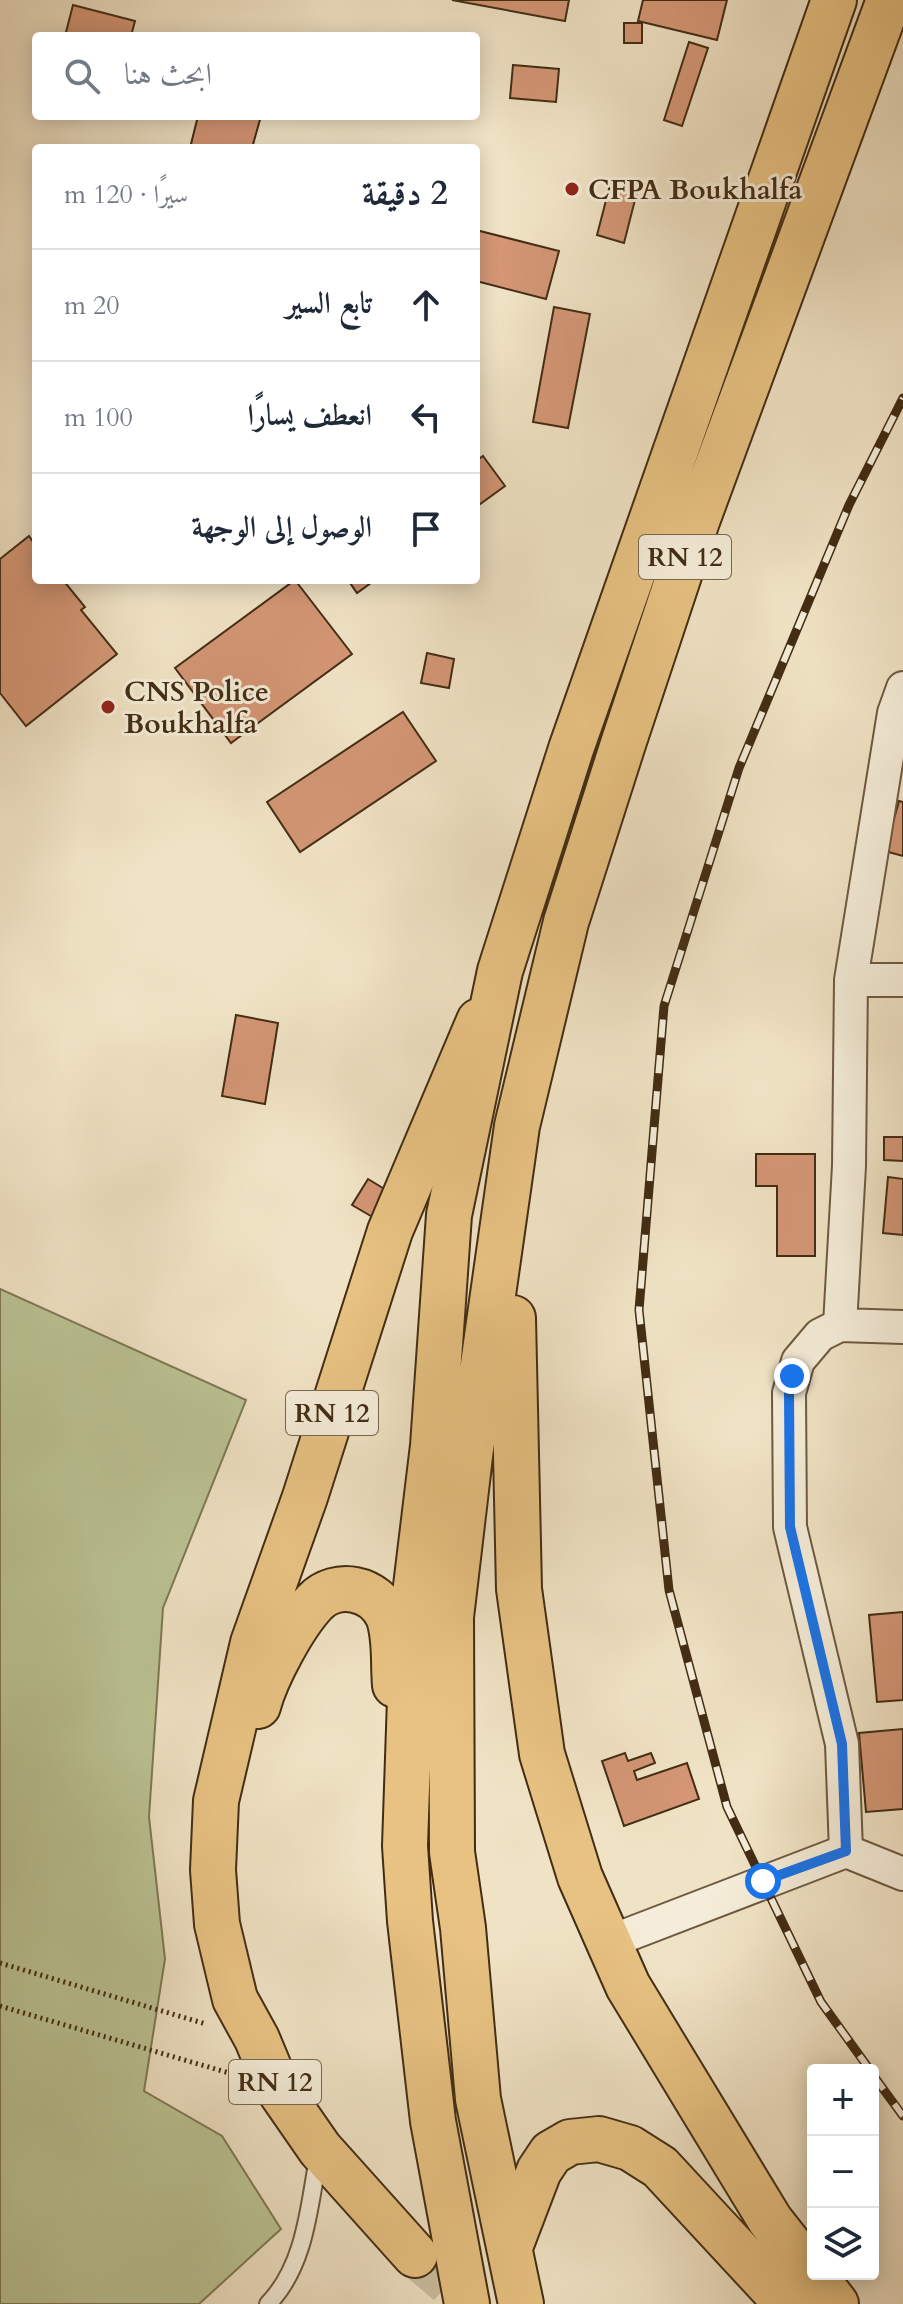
<!DOCTYPE html>
<html lang="ar">
<head>
<meta charset="utf-8">
<style>
  body { margin:0; font-family:Cardo,Amiri,serif; background:#f6f6f7; color:#1f2937; direction:rtl }
  .controls { position:absolute; right:24px; bottom:24px; display:grid; overflow:hidden; border-radius:8px; box-shadow:0 4px 20px #0003 }
  .controls button { width:72px; height:72px; display:grid; place-items:center; padding:0; border:0; border-bottom:2px solid #e0e1e3; background:#fff; color:#1f2937; font:40px sans-serif }
  .stop { position:absolute; width:24px; height:24px; margin:-18px; border:6px solid #1a73e8; border-radius:50%; background:#fff }
  .stop.end { background:#1a73e8; border-color:#fff; box-shadow:0 2px 8px #0008 }
  .list { margin:0; padding:0; list-style:none }
  h2 { display:flex; justify-content:space-between; align-items:center; height:104px; margin:0; padding:0 32px; font-size:34px }
  h2 small { font-size:26px; font-weight:400; color:#747a83 }
  .list li { display:grid; grid-template-columns:52px 1fr auto; gap:24px; align-items:center; box-sizing:border-box; height:112px; padding:0 32px; border-top:2px solid #e0e1e3 }
  .list b { display:block; font-size:30px; white-space:nowrap }
  .list em { font-size:26px; font-style:normal; color:#747a83 }
  .icon { flex:none; width:44px; height:44px; fill:none; stroke:currentColor; stroke-width:2; stroke-linecap:round; stroke-linejoin:round }
  .map { position:relative; flex:none; width:903px; height:2304px; overflow:hidden; direction:ltr }
  .search { position:absolute; background:#fff; box-shadow:0 4px 20px #0003; left:32px; top:32px; width:448px; height:88px; display:flex; align-items:center; gap:20px; box-sizing:border-box; padding:0 28px; border-radius:8px; color:#747a83; font-size:30px }
  .panel { position:absolute; background:#fff; box-shadow:0 4px 20px #0003; left:32px; top:144px; width:448px; height:440px; border-radius:8px; direction:rtl }
  .map>svg:first-child { display:block }
  .green { fill:#bbc394; stroke:#7e7854; stroke-width:2 }
  .building { fill:#d49675; stroke:#422d14; stroke-width:2 }
  .lines { fill:none; stroke-linecap:round; stroke-linejoin:round }
  .trunk-tunnel { stroke:#cdbfa2; stroke-width:44; stroke-dasharray:44 22; stroke-linecap:butt }
  .service-casing { stroke:#6e5a40; stroke-width:20 }
  .minor-casing { stroke:#6e5a40; stroke-width:36 }
  .trunk-casing { stroke:#422d14; stroke-width:48 }
  .motorway-casing { stroke:#422d14; stroke-width:48 }
  .path { stroke:#422d14; stroke-width:5; stroke-dasharray:2 4; stroke-linecap:butt }
  .service { stroke:#f5edd9; stroke-width:16 }
  .minor { stroke:#f5edd9; stroke-width:32 }
  .trunk { stroke:#e8c282; stroke-width:44 }
  .motorway { stroke:#e8c282; stroke-width:44 }
  .rail-casing { stroke:#422d14; stroke-width:9 }
  .rail { stroke:#f5edd9; stroke-width:6; stroke-dasharray:18; stroke-linecap:butt }
  .route { stroke:#1a73e8; stroke-width:10 }
  .poi-dot { fill:#8f2418; stroke:#f5edd9; stroke-width:3 }
  .labels { text-anchor:middle; stroke-width:6; stroke-linejoin:round; paint-order:stroke }
  .shield { fill:#f5edd9; stroke:#78674f; stroke-width:2 }
  .shield-label { font-size:26px; font-weight:bold; fill:#422d14 }
  .poi-label { font-size:28px; font-weight:bold; fill:#422d14; stroke:#f5edd9; text-anchor:start }
</style>
</head>
<body>
<div class="map">
<svg width="903" height="2304" viewBox="0 0 903 2304">
  <rect width="100%" height="100%" fill="#f0e3c5"/>
  <filter id="stains"><feTurbulence type="fractalNoise" baseFrequency=".0025" numOctaves="4"/><feColorMatrix values="0 0 0 0 .2 0 0 0 0 .09 0 0 0 0 .02 0 0 0 .5 -.17"/></filter>
  <radialGradient id="worn" r=".72"><stop offset=".6" stop-color="#630" stop-opacity="0"/><stop offset="1" stop-color="#630" stop-opacity=".3"/></radialGradient>
  <path class="green" d="M0,1289L246,1400L163,1608L149,1817L165,1959L144,2091L222,2136L281,2229L199,2304H0Z"/>
  <path class="building" d="M452,0H569L565,21Z
    M643,0H727L717,40L638,21Z
    M73,5L135,21L131,36H65Z
    M624,23H642V43H624Z
    M689,42L708,48L682,126L664,120Z
    M513,65L559,69L556,102L510,98Z
    M198,116H261L252,148H190Z
    M610,185L637,192L624,243L597,235Z
    M476,230L559,251L546,299L476,281Z
    M554,307L590,314L568,428L533,422Z
    M483,456L505,486L476,507V461Z
    M29,536L36,546V580H63L85,607L81,610L117,654L26,726L0,693V559Z
    M295,580L352,654L231,743L175,668Z
    M348,580H375L357,593Z
    M427,653L454,659L449,688L421,683Z
    M403,712L436,761L300,852L267,802Z
    M899,801L903,802V856L885,851Z
    M236,1015L278,1023L265,1104L222,1096Z
    M884,1137H903V1161L884,1160Z
    M756,1154H815V1256H777V1186H756Z
    M888,1177L903,1179V1235L883,1233Z
    M368,1179L396,1196L381,1222L352,1205Z
    M903,1612V1700L877,1702L869,1615Z
    M903,1729V1809L866,1812L859,1733Z
    M625,1753L628,1761L651,1753L655,1763L634,1771L637,1780L687,1763L699,1799L624,1826L602,1761Z"/>
  <g class="lines">
    <path class="trunk-tunnel" d="M415,2255L472,2304"/>
    <defs>
      <path id="service" d="M268,2304C305,2266 309,2208 318,2158"/>
      <path id="minor" d="M851,980H903
        M840,1325L849,1166L851,980L894,713L903,688
        M846,1851L842,1744L790,1527L789,1393L798,1361L820,1335L840,1325L903,1327
        M609,1942L846,1851L903,1874"/>
      <path id="trunk" d="M258,1706C266,1676 294,1624 315,1602C325,1591 341,1587 355,1590C370,1593 382,1603 388,1616C396,1636 393,1663 395,1685
        M415,2255L320,2149L277,2087L257,2039L235,1999L217,1924L213,1870L216,1801L253,1643L305,1497L390,1231L479,1021"/>
      <path id="motorway" d="M513,1318L519,1589L542,1754L580,1877L628,1986L770,2220L836,2304
        M510,2247L539,2171L551,2153L570,2142L599,2139L630,2148L660,2167L787,2304
        M467,2304L433,2121L410,1921L405,1846L413,1611L433,1446L449,1215L500,971L571,749L834,0
        M521,2304L478,2099L463,1928L452,1852L451,1617L470,1456L517,1126L566,922L623,744L697,521L889,0"/>
    </defs>
    <use href="#service" class="service-casing"/>
    <use href="#minor" class="minor-casing"/>
    <use href="#trunk" class="trunk-casing"/>
    <use href="#motorway" class="motorway-casing"/>
    <path class="path" d="M0,1963L206,2024
      M0,2006L229,2073"/>
    <use href="#service" class="service"/>
    <use href="#minor" class="minor"/>
    <use href="#trunk" class="trunk"/>
    <use href="#motorway" class="motorway"/>
    <defs>
      <path id="rail" d="M870,2070L821,2002L727,1807L669,1590L639,1310L664,1006L739,768L849,505L903,398
        M873,2075L903,2116"/>
    </defs>
    <use href="#rail" class="rail-casing"/>
    <use href="#rail" class="rail"/>
  </g>
  <g class="lines">
    <path class="route" d="M763,1881L846,1851L842,1744L790,1527L789,1393L792,1376"/>
  </g>
  <g class="poi-dot">
    <circle cx="572" cy="189" r="8"/>
    <circle cx="108" cy="707" r="8"/>
  </g>
  <g class="labels">
    <g class="shield">
      <rect x="639" y="535" width="92" height="44" rx="6"/>
      <rect x="286" y="1391" width="92" height="44" rx="6"/>
      <rect x="229" y="2060" width="92" height="44" rx="6"/>
    </g>
    <g class="shield-label">
      <text x="685" y="566">RN 12</text>
      <text x="332" y="1422">RN 12</text>
      <text x="275" y="2091">RN 12</text>
    </g>
    <g class="poi-label">
      <text x="588" y="199">CFPA Boukhalfa</text>
      <text x="124" y="701">CNS Police<tspan x="124" dy="32">Boukhalfa</tspan></text>
    </g>
  </g>
  <rect width="100%" height="100%" filter="url(#stains)"/>
  <rect width="100%" height="100%" fill="url(#worn)"/>
</svg>
<div class="controls">
<button>+</button>
<button>−</button>
<button><svg class="icon" aria-label="layers" viewBox="0 0 24 24"><path d="M12 4l9 5-9 5-9-5zM3 14l9 5 9-5"/></svg></button>
</div>
<div class="stop" style="left:763px;top:1881px"></div>
<div class="stop end" style="left:792px;top:1376px"></div>
<div class="search"><svg class="icon" aria-label="search" viewBox="0 0 24 24"><circle cx="10" cy="10" r="6"/><path d="M15 15l6 6"/></svg>ابحث هنا</div>
<section class="panel">
<h2>2 دقيقة<small>سيرًا · 120 m</small></h2>
<ul class="list">
<li><svg class="icon" aria-label="ahead" viewBox="0 0 24 24"><path d="M12 20V5M6 11l6-6 6 6"/></svg><div><b>تابع السير</b></div><em>20 m</em></li>
<li><svg class="icon" aria-label="left" viewBox="0 0 24 24"><path d="M17 20v-9H6M10 6l-5 5 5 5"/></svg><div><b>انعطف يسارًا</b></div><em>100 m</em></li>
<li><svg class="icon" aria-label="arrive" viewBox="0 0 24 24"><path d="M6 21V4h12l-3 4 3 4H6"/></svg><div><b>الوصول إلى الوجهة</b></div></li>
</ul>
</section>
</div>
</body>
</html>
